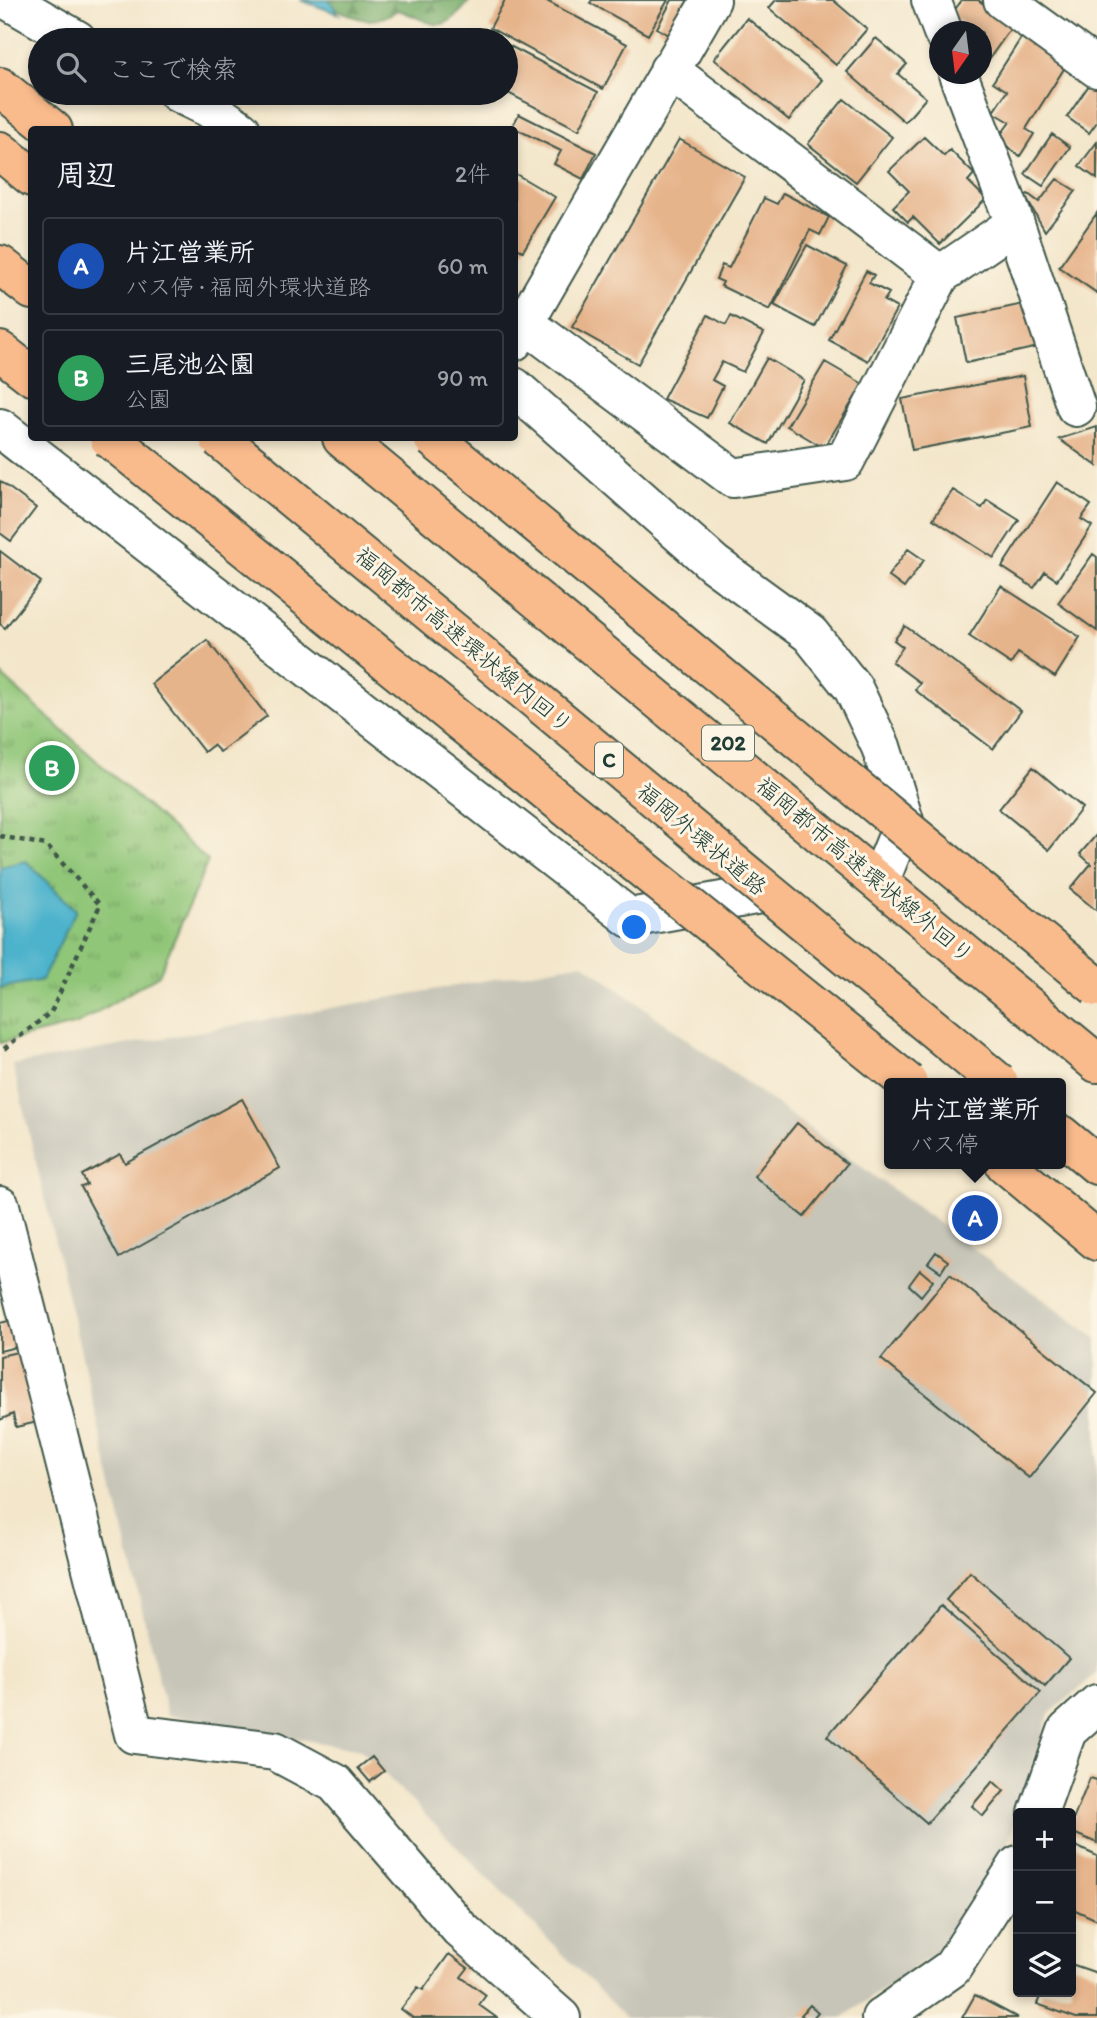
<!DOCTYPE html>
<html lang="ja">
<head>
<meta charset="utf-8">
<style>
  body { margin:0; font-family:Itim,"Klee One",sans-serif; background:#20242c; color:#f1f3f6 }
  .controls { position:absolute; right:21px; bottom:21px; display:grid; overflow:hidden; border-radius:7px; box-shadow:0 4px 10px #0003 }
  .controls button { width:63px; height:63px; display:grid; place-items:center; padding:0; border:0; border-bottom:2px solid #363941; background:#171b24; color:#f1f3f6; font:35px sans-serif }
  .compass { position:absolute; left:929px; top:21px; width:63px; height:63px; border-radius:50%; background:#171b24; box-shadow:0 4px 10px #0003; rotate:194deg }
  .you { position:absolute; left:635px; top:928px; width:24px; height:24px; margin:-18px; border:5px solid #fff; border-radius:50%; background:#1a73e8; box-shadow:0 0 0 10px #1a73e833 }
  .badge { display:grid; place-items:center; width:46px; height:46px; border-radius:50%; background:#2563eb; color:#fff; font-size:23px; font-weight:700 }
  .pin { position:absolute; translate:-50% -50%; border:4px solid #fff; box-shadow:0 2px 7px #0006 }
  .popup { position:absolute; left:884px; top:1078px; width:182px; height:91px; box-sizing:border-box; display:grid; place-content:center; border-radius:7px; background:#171b24; filter:drop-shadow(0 2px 5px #0005); font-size:23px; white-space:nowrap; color:#9ea1a6 }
  .popup b { font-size:26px; color:#f1f3f6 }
  .popup::after { content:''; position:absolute; left:50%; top:100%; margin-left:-14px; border:14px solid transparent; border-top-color:#171b24 }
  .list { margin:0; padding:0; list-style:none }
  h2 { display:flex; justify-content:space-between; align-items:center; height:91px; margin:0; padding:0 28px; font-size:30px }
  h2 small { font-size:23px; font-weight:400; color:#9ea1a6 }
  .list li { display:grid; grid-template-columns:46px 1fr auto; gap:21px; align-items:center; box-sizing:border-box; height:98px; margin:0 14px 14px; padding:0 14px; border:2px solid #363941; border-radius:7px }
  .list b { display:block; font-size:26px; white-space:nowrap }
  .list p { margin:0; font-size:23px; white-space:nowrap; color:#9ea1a6 }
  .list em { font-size:23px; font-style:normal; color:#9ea1a6 }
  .icon { flex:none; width:38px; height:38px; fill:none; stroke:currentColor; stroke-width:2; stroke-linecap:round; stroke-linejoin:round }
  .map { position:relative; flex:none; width:1097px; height:2018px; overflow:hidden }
  .search { position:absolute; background:#171b24; box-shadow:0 4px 10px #0003; left:28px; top:28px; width:490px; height:77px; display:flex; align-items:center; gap:18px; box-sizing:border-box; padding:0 24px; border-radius:38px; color:#9ea1a6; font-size:26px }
  .panel { position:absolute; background:#171b24; box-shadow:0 4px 10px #0003; left:28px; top:126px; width:490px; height:315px; border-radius:7px }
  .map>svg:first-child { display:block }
  .industrial { fill:#c6c5b8 }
  .forest { fill:url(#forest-firs); stroke:#4a744e; stroke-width:2 }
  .park { fill:url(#park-tufts); stroke:#588256; stroke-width:2 }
  .water { fill:#4db3cc; stroke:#367880; stroke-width:2 }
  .building { fill:#e6b48b }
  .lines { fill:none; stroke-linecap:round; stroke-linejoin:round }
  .minor-casing { stroke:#3f564a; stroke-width:42 }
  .highway-casing { stroke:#3f564a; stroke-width:42 }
  .path { stroke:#3f564a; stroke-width:4.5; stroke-dasharray:5 5; stroke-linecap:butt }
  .minor { stroke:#fff; stroke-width:38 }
  .highway { stroke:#fabb8c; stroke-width:38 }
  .highway-bridge-casing { stroke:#3f564a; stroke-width:42; stroke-linecap:butt }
  .highway-bridge { stroke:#fabb8c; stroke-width:38 }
  .labels { text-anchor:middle; stroke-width:6; stroke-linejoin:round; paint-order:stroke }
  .shield { fill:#fcf5e5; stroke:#617469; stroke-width:2 }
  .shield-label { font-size:21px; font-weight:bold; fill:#1f3d34 }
  .street-label { font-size:23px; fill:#1f3d34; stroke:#fcf5e5 }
</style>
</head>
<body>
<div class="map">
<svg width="1097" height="2018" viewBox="0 0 1097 2018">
  <defs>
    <pattern id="forest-firs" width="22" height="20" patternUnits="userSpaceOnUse" patternTransform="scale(1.75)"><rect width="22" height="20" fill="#74ab68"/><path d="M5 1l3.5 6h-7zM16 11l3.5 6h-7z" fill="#5f8c56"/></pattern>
    <pattern id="park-tufts" width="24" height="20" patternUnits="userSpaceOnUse" patternTransform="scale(1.75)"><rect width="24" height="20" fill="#90c678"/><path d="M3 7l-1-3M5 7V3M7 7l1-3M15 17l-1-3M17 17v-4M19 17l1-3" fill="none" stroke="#75a263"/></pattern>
  </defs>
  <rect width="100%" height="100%" fill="#fcf5e5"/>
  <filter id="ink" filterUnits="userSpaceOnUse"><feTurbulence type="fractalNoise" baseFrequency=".0143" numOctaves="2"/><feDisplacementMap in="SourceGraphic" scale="14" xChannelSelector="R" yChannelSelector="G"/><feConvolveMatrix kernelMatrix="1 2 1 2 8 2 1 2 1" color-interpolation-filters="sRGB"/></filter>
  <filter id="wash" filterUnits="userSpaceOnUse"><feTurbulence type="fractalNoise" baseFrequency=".00686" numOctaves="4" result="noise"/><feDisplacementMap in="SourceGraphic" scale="28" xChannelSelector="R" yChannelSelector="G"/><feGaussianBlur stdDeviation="1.57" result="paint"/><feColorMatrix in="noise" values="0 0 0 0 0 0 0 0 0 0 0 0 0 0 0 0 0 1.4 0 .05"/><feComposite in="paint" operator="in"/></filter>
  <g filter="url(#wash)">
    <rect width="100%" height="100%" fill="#f3e6ca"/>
    <path class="industrial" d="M583,963L1097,1339V1673L1049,1714L1006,1849L935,1953L842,2018H626L361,1750L167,1715L13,1065Z"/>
    <path class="forest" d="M324,0H470C441,39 434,22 398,10C368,30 352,16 323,2Z"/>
    <path class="park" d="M0,674L208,861L159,975L77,1024L0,1043Z"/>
    <path class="water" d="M300,0H329L339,14Z
      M26,861L76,910L42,980L0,988V867Z"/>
    <g id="blocks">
      <path class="building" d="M505,0H545L627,44L603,89L490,28Z
        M592,0H668L648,35L590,3Z
        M672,0H688L669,35L657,28Z
        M776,0H833L867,29L836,65L769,8Z
        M962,0H978L1013,25L982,69V32H975L951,15Z
        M747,18L822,80L789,120L714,59Z
        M1023,35L1067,64L1026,129L1034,134L1020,156L1009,148L1002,133L1010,122L993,112L1007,91L993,82Z
        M876,38L907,64L898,74L926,98L905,122L847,72Z
        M506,44L598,92L579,130L506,92Z
        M1094,78L1097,80V122L1089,133L1067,117Z
        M844,99L892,137L856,182L808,144Z
        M519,114L596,153L583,179L554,164L561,151L512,127Z
        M1052,134L1070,147L1043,186L1025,174Z
        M924,137L944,156L950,150L974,174L968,181L986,199L940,244L913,217L908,222L893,207L909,191L889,171Z
        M679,139L745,177L638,364L572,327Z
        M1097,142V179L1079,166Z
        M514,173L555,197L523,251L514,247Z
        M1057,179L1076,191L1045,231L1025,196L1028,194L1039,202Z
        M783,193L829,217L820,235L810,230L770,310L721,286L723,282L716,279L722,265L729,268L764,198L777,204Z
        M1097,213V293L1059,267Z
        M807,245L847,266L815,327L774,305Z
        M866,271L874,275L869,283L889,293L884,301L897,308L868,361L829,340Z
        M1028,303L1038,347L966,363L957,318Z
        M708,315L726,325L731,316L764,333L743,372L722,362L712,380L723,386L707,418L663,399Z
        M767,358L804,380L768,444L730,423Z
        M825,362L863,384L824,448L787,426Z
        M1023,376L1032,427L912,450L902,399Z
        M1097,427V466L1059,439Z
        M0,481L36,508L11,541L0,533Z
        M1057,482L1091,505L1081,519L1092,526L1057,580L1045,572L1034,588L1002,567Z
        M953,490L982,508L987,500L1019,520L994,558L933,519Z
        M908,549L924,560L904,588L888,576Z
        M0,551L41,582L5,628L0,624Z
        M1093,554L1097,557V631L1058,603Z
        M1001,586L1080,637L1055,677L1018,653L1011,664L969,636Z
        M905,626L1021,711L993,749L915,690L920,683L892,662L903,647L894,640Z
        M207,640L267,716L220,752L213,745L204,752L151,684Z
        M1033,767L1082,808L1049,850L999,809Z
        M1097,834V911L1070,889L1091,864L1080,854Z
        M242,1099L280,1168L119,1258L81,1187L87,1185L82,1175L120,1154L125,1163Z
        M797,1123L847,1164L804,1217L754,1176Z
        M936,1252L948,1261L941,1272L928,1263Z
        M920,1270L933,1281L921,1296L909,1285Z
        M950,1274L1097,1393L1029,1478L881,1359Z
        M21,1318L28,1344L0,1351V1323Z
        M30,1349L46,1420L16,1427L13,1414L0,1420V1356Z
        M970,1572L1069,1658L1045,1686L946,1600Z
        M941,1605L1041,1692L927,1823L827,1736Z
        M372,1757L384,1771L370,1782L358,1768Z
        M1090,1778L1097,1780V1843L1071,1832V1825Z
        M993,1781L1004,1791L983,1816L972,1806Z
        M1071,1844L1097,1856V1920L1071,1908Z
        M449,1954L468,1968L461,1977L486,1995L479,2005L497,2018H413L401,2009L418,1987L423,1990Z
        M1071,1964L1097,1973V2018H1076L1037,2004L1042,1992H1071Z
        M975,1995L1018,2018H962Z
        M810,2005L818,2012L813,2018H805L801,2015Z"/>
    </g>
  </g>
  <g filter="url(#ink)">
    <use href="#blocks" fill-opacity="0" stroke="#3f564a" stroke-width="2"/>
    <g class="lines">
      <defs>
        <path id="minor" d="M8,0L77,40
          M931,0L943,32
          M1003,0L1097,68
          M669,70L940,275
          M958,74L1015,224L1076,407
          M178,93L209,108L241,130
          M526,324L733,478L845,461L940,275L1015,224
          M514,341L711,0
          M514,387L714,564L810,634L853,688L881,747L904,821L883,873
          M0,428L630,918L766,893
          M0,1206L134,1734L275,1751L335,1783L460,1929L561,2018
          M1038,1813L1067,1731L1097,1704
          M881,2018L952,1968L1018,1865"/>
        <path id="highway" d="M0,87L53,130
          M0,151L32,177
          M0,265L32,290
          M0,351L32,376
          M342,438L1097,1063
          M1061,1135L1097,1165
          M1005,1164L1097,1241"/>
      </defs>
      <use href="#minor" class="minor-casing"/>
      <use href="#highway" class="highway-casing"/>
      <path class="path" d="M0,836L46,845L100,905L51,1012L0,1052"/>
      <use href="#minor" class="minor"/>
      <use href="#highway" class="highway"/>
      <defs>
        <path id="highway-bridge" d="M109,438L908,1083
          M219,438L999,1083
          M433,438L1097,987"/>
      </defs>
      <use href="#highway-bridge" class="highway-bridge-casing"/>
      <use href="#highway-bridge" class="highway-bridge"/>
    </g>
  </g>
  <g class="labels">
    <g class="shield">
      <rect x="702" y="725.5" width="52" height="35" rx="5"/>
      <rect x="595" y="742.5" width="28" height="35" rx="5"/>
    </g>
    <g class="shield-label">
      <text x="728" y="750">202</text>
      <text x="609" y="767">C</text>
    </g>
    <g class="street-label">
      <text transform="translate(464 640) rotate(40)" y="8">福岡都市高速環状線内回り</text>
      <text transform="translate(702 839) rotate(40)" y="8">福岡外環状道路</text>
      <text transform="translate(865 870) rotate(40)" y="8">福岡都市高速環状線外回り</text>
    </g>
  </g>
</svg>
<div class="controls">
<button>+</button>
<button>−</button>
<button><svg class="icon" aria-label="layers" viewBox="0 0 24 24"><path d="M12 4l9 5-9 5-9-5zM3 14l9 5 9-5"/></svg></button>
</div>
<svg class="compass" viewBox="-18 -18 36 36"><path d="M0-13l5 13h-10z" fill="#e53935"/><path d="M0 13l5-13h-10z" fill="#9ea1a6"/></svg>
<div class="you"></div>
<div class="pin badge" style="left:975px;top:1218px;background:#1a4fb4">A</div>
<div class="popup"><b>片江営業所</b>バス停</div>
<div class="pin badge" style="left:52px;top:768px;background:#2e9e5b">B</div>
<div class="search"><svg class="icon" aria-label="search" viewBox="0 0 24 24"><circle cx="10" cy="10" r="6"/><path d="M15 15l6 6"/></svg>ここで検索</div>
<section class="panel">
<h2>周辺<small>2件</small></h2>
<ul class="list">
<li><span class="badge" style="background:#1a4fb4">A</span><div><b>片江営業所</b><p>バス停 · 福岡外環状道路</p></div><em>60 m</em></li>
<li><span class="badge" style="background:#2e9e5b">B</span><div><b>三尾池公園</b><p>公園</p></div><em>90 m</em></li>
</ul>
</section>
</div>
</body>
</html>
